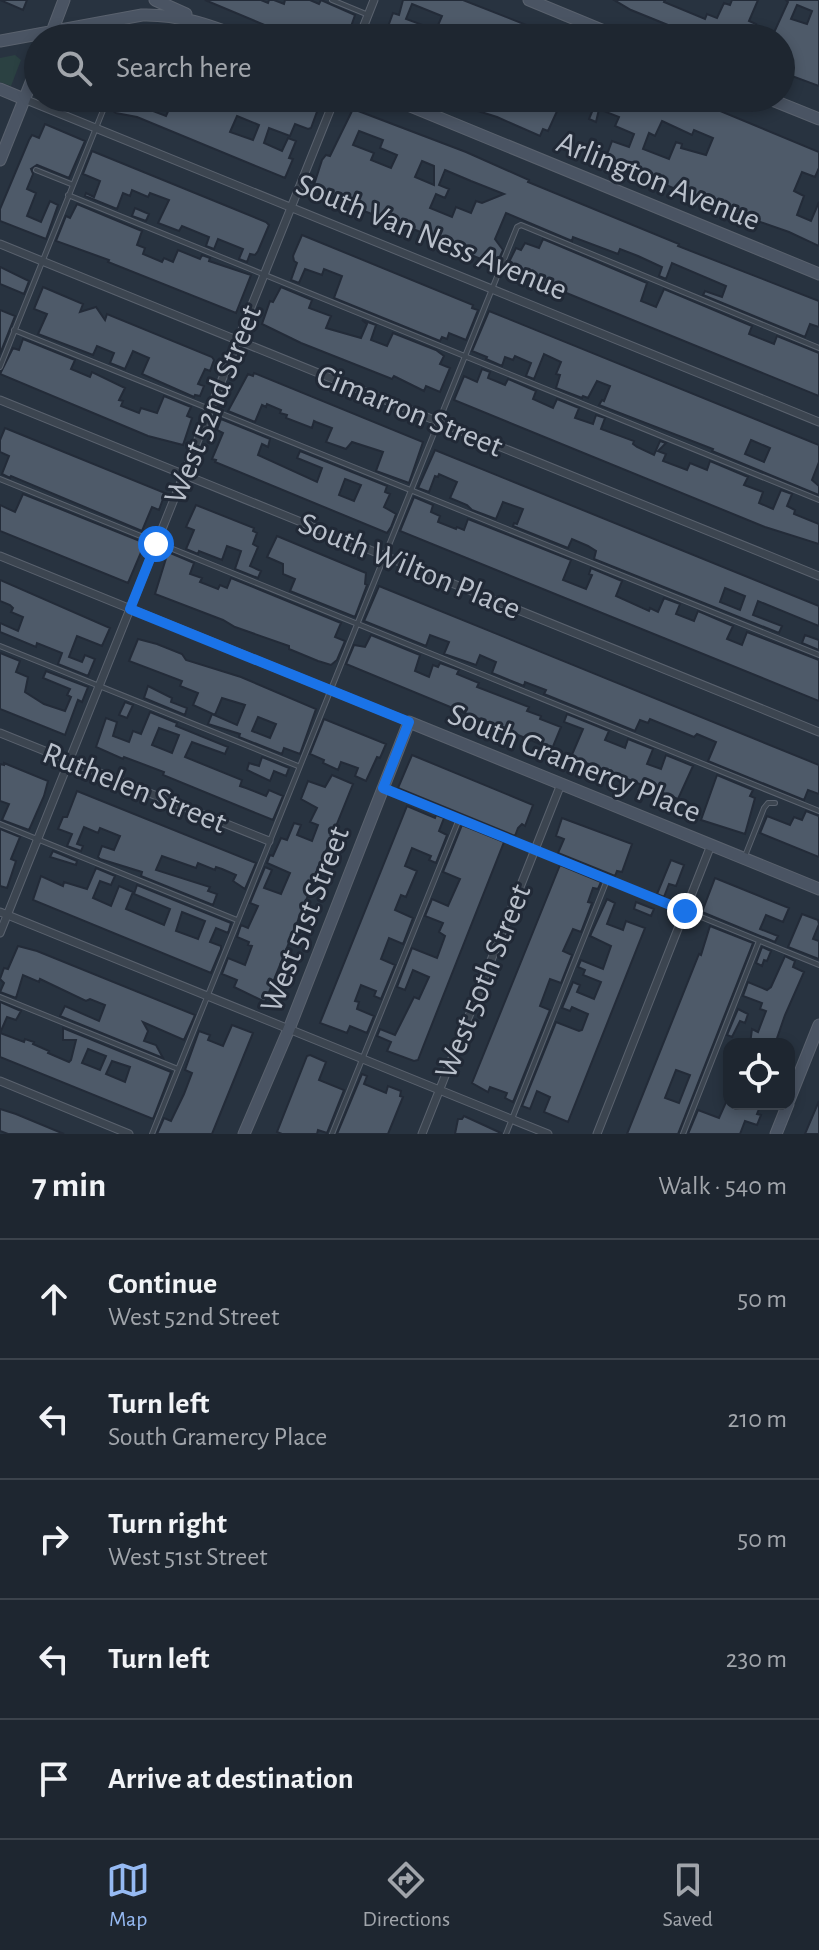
<!DOCTYPE html>
<html lang="en">
<head>
<meta charset="utf-8">
<style>
  body { margin:0; font-family:"Alegreya Sans",sans-serif; background:#262e38; color:#f1f3f6 }
  .controls { position:absolute; right:24px; bottom:24px; display:grid; overflow:hidden; border-radius:16px; box-shadow:0 4px 12px #0003 }
  .controls button { width:72px; height:72px; display:grid; place-items:center; padding:0; border:0; border-bottom:2px solid #3c434c; background:#1e2630; color:#f1f3f6; font:40px sans-serif }
  .stop { position:absolute; width:24px; height:24px; margin:-18px; border:6px solid #1a73e8; border-radius:50%; background:#fff }
  .stop.end { background:#1a73e8; border-color:#fff; box-shadow:0 2px 8px #0008 }
  .list { margin:0; padding:0; list-style:none }
  h2 { display:flex; justify-content:space-between; align-items:center; height:104px; margin:0; padding:0 32px; font-size:34px }
  h2 small { font-size:26px; font-weight:400; color:#a1a5ab }
  .list li { display:grid; grid-template-columns:52px 1fr auto; gap:24px; align-items:center; box-sizing:border-box; height:120px; padding:0 32px; border-top:2px solid #3c434c }
  .list b { display:block; font-size:30px; white-space:nowrap }
  .list p { margin:0; font-size:26px; white-space:nowrap; color:#a1a5ab }
  .list em { font-size:26px; font-style:normal; color:#a1a5ab }
  .icon { flex:none; width:44px; height:44px; fill:none; stroke:currentColor; stroke-width:2; stroke-linecap:round; stroke-linejoin:round }
  .map { position:relative; flex:none; width:819px; height:1134px; overflow:hidden }
  .search { position:absolute; background:#1e2630; box-shadow:0 4px 12px #0003; left:24px; right:24px; top:24px; height:88px; display:flex; align-items:center; gap:20px; box-sizing:border-box; padding:0 28px; border-radius:44px; color:#a1a5ab; font-size:30px }
  .sheet { height:704px; background:#1e2630 }
  nav { display:flex; justify-content:space-around; align-items:center; box-sizing:border-box; height:112px; border-top:2px solid #3c434c; background:#1e2630; font-size:22px; color:#a1a5ab }
  nav a { display:grid; justify-items:center; gap:4px }
  nav .on { color:#96baf3 }
  .map>svg:first-child { display:block }
  .green { fill:#2b4142 }
  .building { fill:#4e5a69; stroke:#232b38; stroke-width:2; fill-rule:evenodd }
  .lines { fill:none; stroke-linecap:round; stroke-linejoin:round }
  .lane-casing { stroke:#5a626e; stroke-width:6 }
  .street-casing { stroke:#5a626e; stroke-width:9 }
  .secondary-casing { stroke:#5a626e; stroke-width:13 }
  .lane { stroke:#3c4550; stroke-width:4 }
  .street { stroke:#3c4550; stroke-width:7 }
  .secondary { stroke:#4a5463; stroke-width:11 }
  .route { stroke:#1a73e8; stroke-width:10 }
  .labels { text-anchor:middle; stroke-width:6; stroke-linejoin:round; paint-order:stroke }
  .street-label { font-size:32px; fill:#b9c0cb; stroke:#212936 }
</style>
</head>
<body>
<div class="map">
<svg width="819" height="1134" viewBox="0 0 819 1134">
  <rect width="100%" height="100%" fill="#283340"/>
  <path class="green" d="M15,55L21,60L11,86L0,82V58Z"/>
  <path class="building" d="M0,0H27L23,10Z
    M205,0H261L268,3L269,0H274L284,4L285,0H310L319,4L321,0L355,15L347,38H289V36L274,29Z
    M403,0H463L534,28L533,30L551,38H503L482,29L478,38H421L422,35L398,26L394,35L386,32L393,13L399,15ZM412,4L442,16L436,30L406,19Z
    M614,0H665L664,2L705,19L707,14L717,18L724,3L730,5L732,0H758L749,21L756,24L754,29L772,37L788,2L786,0H819V86L781,72V38H700L631,10ZM797,5L812,11L807,24L791,19Z
    M113,98H149L145,108L166,116L174,98H271L286,105L288,98H322L311,128L308,129L295,124L290,136L269,128L264,143L282,151L288,138L296,141L289,158L293,159L285,178L137,117L116,113L109,108ZM237,116L259,125L253,140L230,132Z
    M458,98H501L499,102L516,109L520,98H563L548,131L543,129L540,136L497,117L456,104Z
    M573,98H599V100L611,105L614,98H682L688,101L689,98L819,152V168L815,177L802,172L794,191L804,196L797,215L811,221L819,202V246L789,232L729,211L605,160L612,141L629,147L634,134L615,126L619,117L599,109L596,122L589,119L594,107ZM662,121L692,135L694,130L713,138L706,155L681,148L682,144L676,142L669,159L643,149L649,133L655,136Z
    M353,109L466,152L529,180L528,182L679,244L678,246L819,301V327L810,324L805,337L703,295L705,291L722,297L726,286L672,263L666,279L659,276L662,267L638,256L620,249L618,254L573,237L572,241L506,213L495,239L503,250L497,263L495,262L494,265L418,231L353,207L340,198L322,194L313,188L322,160L326,155L330,156ZM359,131L383,140L380,148L397,155L391,168L371,160L374,153L353,145ZM422,161L434,166V185L415,177ZM445,170L471,181L504,194L482,203L476,201L471,213L456,207L452,217L430,208L436,194L445,198L449,189L439,185Z
    M45,124L85,141L69,178L37,165L31,169L33,174L27,189L36,193L27,216L41,222L50,201L58,205L46,239L0,221V209L29,140L32,135L39,138Z
    M92,151L266,222L269,225L258,251L255,255L250,254L247,262L239,259L243,249L218,239L214,249L206,246L209,237L182,226L179,231L158,223L169,200L150,193L148,197L132,190L130,196L123,193L117,209L85,196L86,193L94,197L100,181L83,174Z
    M77,204L142,231L137,245L145,248L143,254L162,262L164,258L173,262L178,250L200,259L202,255L210,258L209,261L251,275L236,313L108,262L109,260L56,241L66,216L70,218Z
    M135,208L149,214L146,221L132,216Z
    M302,235L473,305L472,308L478,310L466,340L449,333L447,339L442,337L440,341L334,298L342,276L324,269L322,275L305,269L299,283L291,280L297,263L294,261L293,256Z
    M543,239L647,283L641,301L656,307L664,289L752,326L749,334L774,344L777,336L819,353V396L510,270V268L507,266L516,248L521,250L525,243L539,248Z
    M0,267L29,281L24,294L0,284Z
    M43,287L83,304L80,312L96,307L105,320L107,314L212,357L214,360L210,371L205,369L198,384L204,386L200,396L195,395L194,397L142,374L149,358L133,351L125,369L110,363L114,353L97,346L93,355L38,334L47,314L34,309Z
    M281,287L312,300L309,308L331,316L326,328L361,338L367,324L362,320L376,325L371,340L387,346L393,333L436,350L444,356L440,364L450,368L440,392L426,386L424,391L394,376L392,379L301,343L262,324L270,301L273,302Z
    M0,310L15,316L0,354Z
    M489,311L819,445V462L812,480L819,486V495L712,451L713,449L599,405L602,400L604,401L610,386L597,381L588,398L583,396L582,398L556,388L560,375L556,374L561,362L544,354L534,379L526,376L531,363L515,356L513,360L505,357L502,366L486,359L487,357L472,351ZM751,440L770,448L764,462L745,454Z
    M23,339L75,360L71,369L90,377L92,372L125,388L119,400L123,401L121,406L139,413L141,408L157,413L164,396L191,407L187,416L192,418L183,445L148,436L0,374L13,348L19,350Z
    M482,369L490,372L488,378L505,385L508,379L536,391L533,399L553,408L557,399L579,408L575,418L593,424L596,415L605,418L601,429L634,441L633,444L637,447L654,455L660,441L666,443L658,451L666,454L663,461L687,470L690,463L707,470L710,461L748,477L744,485L763,492L759,503L773,509L781,490L792,494L787,506L795,510L794,514L819,524V544L765,527L454,400L464,376L477,382Z
    M254,373L423,442L409,483L376,471L383,452L352,442L346,449L326,442L332,428L316,422L314,421L312,428L286,418L287,415L280,413L281,410L267,404L266,407L262,405L255,422L228,411L248,374L253,376Z
    M221,419L270,439L268,447L262,444L258,455L317,482L322,468L297,458L300,451L387,486L385,492L390,494L384,507L396,514L391,527L387,533L215,462L216,460L212,459L223,433L217,430ZM345,479L361,485L354,501L339,495Z
    M5,428L165,493L159,510L152,507L142,531L11,476L10,478L2,474L9,456L0,452V440Z
    M435,450L819,606V626L758,601L753,615L782,626L779,633L594,559L596,551L588,546L572,539L568,548L513,526L514,523L517,524L523,509L503,502L496,519L472,510L467,505L450,498L457,482L439,474L438,477L435,476L429,492L418,488ZM725,588L745,596L740,610L720,602Z
    M23,494L145,543L128,583L0,531V505L15,512Z
    M414,497L433,505L431,512L440,516L438,522L456,529L457,527L464,530L468,519L571,560L563,580L586,589L592,575L589,574L591,568L622,581L616,596L649,611L650,608L658,612L664,598L680,604L676,614L694,621L698,611L733,626L727,639L742,645L747,632L819,660V701L400,531Z
    M196,505L254,528L253,531L257,533L253,544L258,547L250,566L261,571L258,578L235,569L241,551L227,546L222,560L199,551L198,554L186,549L194,530L186,527Z
    M277,536L366,573L365,584L367,585L355,617L290,591L295,579L283,574V564L267,557Z
    M168,552L194,563L190,574L202,578L200,582L218,589L220,585L227,588L231,578L341,623L335,637L345,641L337,660L331,665L318,661L289,649V646L235,627L223,620L155,594Z
    M0,580L110,628L102,646L77,636L69,657L82,662L85,655L95,659L88,676L58,664L62,653L37,643L36,647L0,632V623L18,631L23,617L11,612L13,608L10,605L0,601Z
    M379,586L819,765V794L808,790L804,800L708,761L716,742L697,734L694,737L650,719L648,723L640,720L635,731L544,694L546,690L525,682L524,686L492,673L496,662L480,655L476,665L444,654L449,642L430,635L426,646L364,621Z
    M371,635L420,655L415,671L429,677L433,665L438,667L440,663L459,670L457,674L479,683L477,687L529,707L527,711L541,716L540,719L561,727L552,749L346,664L354,645L365,647Z
    M805,635L819,640V650L802,643Z
    M138,639L157,644L182,654L186,660L241,677L316,709L300,754L284,748L282,754L239,737L240,734L208,724L212,714L237,725L245,705L222,698L215,715L193,705L198,693L180,686L182,681L129,661ZM258,717L276,724L270,738L252,731Z
    M0,653L20,661L16,672L28,677L25,692L44,704L65,711L71,697L67,695L70,689L43,678L46,671L88,687L82,702L78,700L65,735L0,709Z
    M148,686L172,698L171,702L187,708L185,715L144,698Z
    M125,702L133,705L127,718L119,715Z
    M150,712L177,723L176,726L228,747L225,754L192,742L185,757L242,780L240,786L246,788L266,796L269,790L283,796L273,820L163,775L164,772L124,757L123,759L96,747L106,718L117,722L113,736L129,742L133,731L141,734ZM159,728L179,735L172,753L152,745Z
    M567,714L609,731L605,740L625,748L628,739L653,749L647,764L661,769L666,755L693,766L678,799L571,757L583,729L564,722Z
    M324,719L386,744L380,758L377,757L366,781L355,776L358,768L341,762L338,770L323,763L324,760L310,754Z
    M412,755L533,805L525,826L522,824L518,828L515,836L398,788Z
    M262,757L289,768L286,776L274,771L270,781L247,770L249,763L259,766Z
    M4,763L48,781L44,796L29,830L2,820L9,804L0,801V764L4,765Z
    M332,775L353,784L265,1002L234,987L237,980L222,974L228,958L245,965L252,946L248,945L249,942L237,937L241,925L248,928L258,906L250,903L265,867L272,870L264,888L281,894L290,873L267,863L270,855L273,856L281,838L287,840L294,823L301,825L297,835L312,841L318,825L310,822L317,808L301,799L308,781L325,787Z
    M717,775L753,790L750,796L755,798L745,834L701,820Z
    M77,791L256,863L245,889L233,881L236,875L222,869L216,867L215,870L198,863L196,868L162,856L156,870L210,887L208,891L217,894L213,905L141,876L142,872L100,859L98,857L102,846L114,850L120,836L100,828L98,833L84,827L77,844L83,846L81,851L67,846L72,834L58,829L63,817H67Z
    M407,806L435,818L436,815L444,818L439,831L447,835L436,863L429,860L431,856L412,848L405,866L417,871L406,897L401,895L395,910L413,918L403,944L389,938L381,959L395,965L381,999L374,996L376,991L361,985L355,1001L359,1002L357,1009L374,1016L367,1033L350,1026L347,1033L320,1023Z
    M806,811L819,816V857L760,833L767,816L790,825L794,817L802,820Z
    M562,818L632,844L622,872L617,871L615,876L558,853L564,839L556,836Z
    M462,825L504,842L423,1047L418,1060L414,1061L387,1051L391,1042L377,1036L380,1029L395,1035L414,997L419,999L429,977L413,970L405,990L397,987L412,948L437,958L444,939L445,936L439,932L443,923L425,916L432,899L448,906L460,879L443,872Z
    M0,829L20,837L11,859L16,861L7,888L0,886Z
    M53,851L77,861L76,865L50,857Z
    M671,860L684,865L676,886L669,884L664,897L657,894Z
    M560,865L601,882L598,889L593,888L588,902L592,903L581,932L573,929L563,951L572,955L561,983L550,979L540,1006L550,1010L513,1102L505,1098L507,1093L490,1087L488,1092L472,1083Z
    M96,868L115,876L111,885L100,881L93,898L111,906L119,886L133,892L126,909L164,925L170,909L134,894L137,885L231,923L228,933L216,928L210,942L221,946V949L211,973L33,900L41,876L63,886L64,882L87,889ZM182,912L205,921L198,939L176,931Z
    M715,878L789,908L783,922L766,915L760,929L778,936L775,942L702,912Z
    M607,899L615,903L607,924L623,930L626,921L645,928L568,1122L544,1112L550,1097L537,1091L530,1109L522,1106L556,1022L579,1031L582,1030L588,1014L572,1007L570,1011L562,1008L573,982L580,985L577,992L594,999L601,982L583,975L585,970L578,967L581,960L603,969L611,946L590,936Z
    M636,902L654,909L651,916L634,909Z
    M802,914L818,920L819,924L813,939L819,941V959L788,947Z
    M710,926L753,943L678,1134H627L699,954L701,955ZM676,1070L690,1075L679,1103L665,1098Z
    M18,946L37,951L195,1015L184,1040L143,1022L148,1031L144,1041L156,1045L163,1058L60,1016L65,1006L99,1021L105,1005L90,999L86,1001L40,979L39,982L23,975L16,998L0,992L4,983L0,979L4,968L8,969Z
    M762,947L771,951L767,961L764,960L762,966L756,963Z
    M785,956L795,961L793,967L804,972L785,1015L775,1044H750L752,1029L758,1032L766,1011L760,1009L762,1003L743,996L748,982L767,990L771,987Z
    M0,1002L21,1011L16,1020L7,1017L0,1033L24,1042L25,1039L34,1042L33,1044L49,1051L48,1053L69,1062L71,1060L76,1040H63V1028L171,1072L153,1119L0,1057ZM88,1049L106,1056L100,1070L82,1063ZM112,1061L130,1067L125,1082L106,1074Z
    M738,1009L748,1014L745,1023L740,1021L732,1037L727,1035Z
    M232,1025L253,1033L212,1134H157L164,1118L171,1121L184,1094L192,1073L185,1070L199,1031L210,1035L208,1040L223,1046Z
    M310,1055L326,1062L319,1080L344,1090L327,1133L318,1130L317,1134H282L277,1132L307,1056Z
    M362,1074L367,1076L364,1084L386,1093L388,1086L401,1091L400,1096L403,1097L388,1134H337Z
    M727,1100L729,1104H761L757,1114L761,1115L757,1125L745,1121L740,1134H688L698,1110L719,1118Z
    M819,1101V1134H805Z
    M0,1109L16,1114L64,1134H8L0,1131Z
    M464,1116L501,1133V1134H455L458,1119H462Z"/>
  <g class="lines">
    <defs>
      <path id="lane" d="M332,0L366,14
        M36,170L71,184
        M68,195L819,500
        M14,330L819,655
        M0,367L108,98
        M0,479L819,811
        M0,646L298,766
        M384,788L819,965
        M0,824L237,920
        M745,856L764,808L768,803H775
        M0,997L178,1069
        M152,1134L517,227L521,225L819,348
        M332,1134L459,819
        M506,1134L607,880
        M683,1134L759,941"/>
      <path id="street" d="M359,38L374,0
        M24,99L819,422
        M0,244L819,576
        M0,400L819,732
        M0,556L409,722
        M0,733L269,841
        M0,912L548,1134
        M0,933L335,98
        M0,1081L129,1134
        M422,1134L561,784
        M597,1134L711,845"/>
      <path id="secondary" d="M155,0L186,14
        M529,0L621,38
        M50,37L64,0
        M0,41L142,15C179,14 209,25 243,38
        M0,89L24,99
        M391,98L819,274
        M767,98L819,119
        M0,160L38,65
        M789,1100L819,1025
        M244,1134L289,1029L409,722L819,889
        M776,1134L788,1104"/>
    </defs>
    <use href="#lane" class="lane-casing"/>
    <use href="#street" class="street-casing"/>
    <use href="#secondary" class="secondary-casing"/>
    <use href="#lane" class="lane"/>
    <use href="#street" class="street"/>
    <use href="#secondary" class="secondary"/>
  </g>
  <g class="lines">
    <path class="route" d="M156,544L130,609L409,722L383,788L685,911"/>
  </g>
  <g class="labels">
    <g class="street-label">
      <text transform="translate(659 180) rotate(22)" y="11">Arlington Avenue</text>
      <text transform="translate(432 236) rotate(22)" y="11">South Van Ness Avenue</text>
      <text transform="translate(212 404) rotate(-68)" y="11">West 52nd Street</text>
      <text transform="translate(410 410) rotate(22)" y="11">Cimarron Street</text>
      <text transform="translate(410 565) rotate(22)" y="11">South Wilton Place</text>
      <text transform="translate(575 762) rotate(22)" y="11">South Gramercy Place</text>
      <text transform="translate(135 787) rotate(22)" y="11">Ruthelen Street</text>
      <text transform="translate(304 919) rotate(-69)" y="11">West 51st Street</text>
      <text transform="translate(482 981) rotate(-68)" y="11">West 50th Street</text>
    </g>
  </g>
</svg>
<div class="controls">
<button><svg class="icon" aria-label="locate" viewBox="0 0 24 24"><circle cx="12" cy="12" r="6"/><path d="M12 2v4M12 18v4M2 12h4M18 12h4"/></svg></button>
</div>
<div class="stop" style="left:156px;top:544px"></div>
<div class="stop end" style="left:685px;top:911px"></div>
<div class="search"><svg class="icon" aria-label="search" viewBox="0 0 24 24"><circle cx="10" cy="10" r="6"/><path d="M15 15l6 6"/></svg>Search here</div>
</div>
<section class="sheet">
<h2>7 min<small>Walk · 540 m</small></h2>
<ul class="list">
<li><svg class="icon" aria-label="ahead" viewBox="0 0 24 24"><path d="M12 20V5M6 11l6-6 6 6"/></svg><div><b>Continue</b><p>West 52nd Street</p></div><em>50 m</em></li>
<li><svg class="icon" aria-label="left" viewBox="0 0 24 24"><path d="M17 20v-9H6M10 6l-5 5 5 5"/></svg><div><b>Turn left</b><p>South Gramercy Place</p></div><em>210 m</em></li>
<li><svg class="icon" aria-label="right" viewBox="0 0 24 24"><path d="M7 20v-9h11M14 6l5 5-5 5"/></svg><div><b>Turn right</b><p>West 51st Street</p></div><em>50 m</em></li>
<li><svg class="icon" aria-label="left" viewBox="0 0 24 24"><path d="M17 20v-9H6M10 6l-5 5 5 5"/></svg><div><b>Turn left</b></div><em>230 m</em></li>
<li><svg class="icon" aria-label="arrive" viewBox="0 0 24 24"><path d="M6 21V4h12l-3 4 3 4H6"/></svg><div><b>Arrive at destination</b></div></li>
</ul>
</section>
<nav>
<a class="on"><svg class="icon" aria-label="map" viewBox="0 0 24 24"><path d="M3 6l6-2 6 2 6-2v14l-6 2-6-2-6 2zM9 4v14M15 6v14"/></svg>Map</a>
<a><svg class="icon" aria-label="directions" viewBox="0 0 24 24"><path d="M12 3l9 9-9 9-9-9zM9 14v-3h6M13 9l2 2-2 2"/></svg>Directions</a>
<a><svg class="icon" aria-label="saved" viewBox="0 0 24 24"><path d="M7 4h10v16l-5-4-5 4z"/></svg>Saved</a>
</nav>
</body>
</html>
